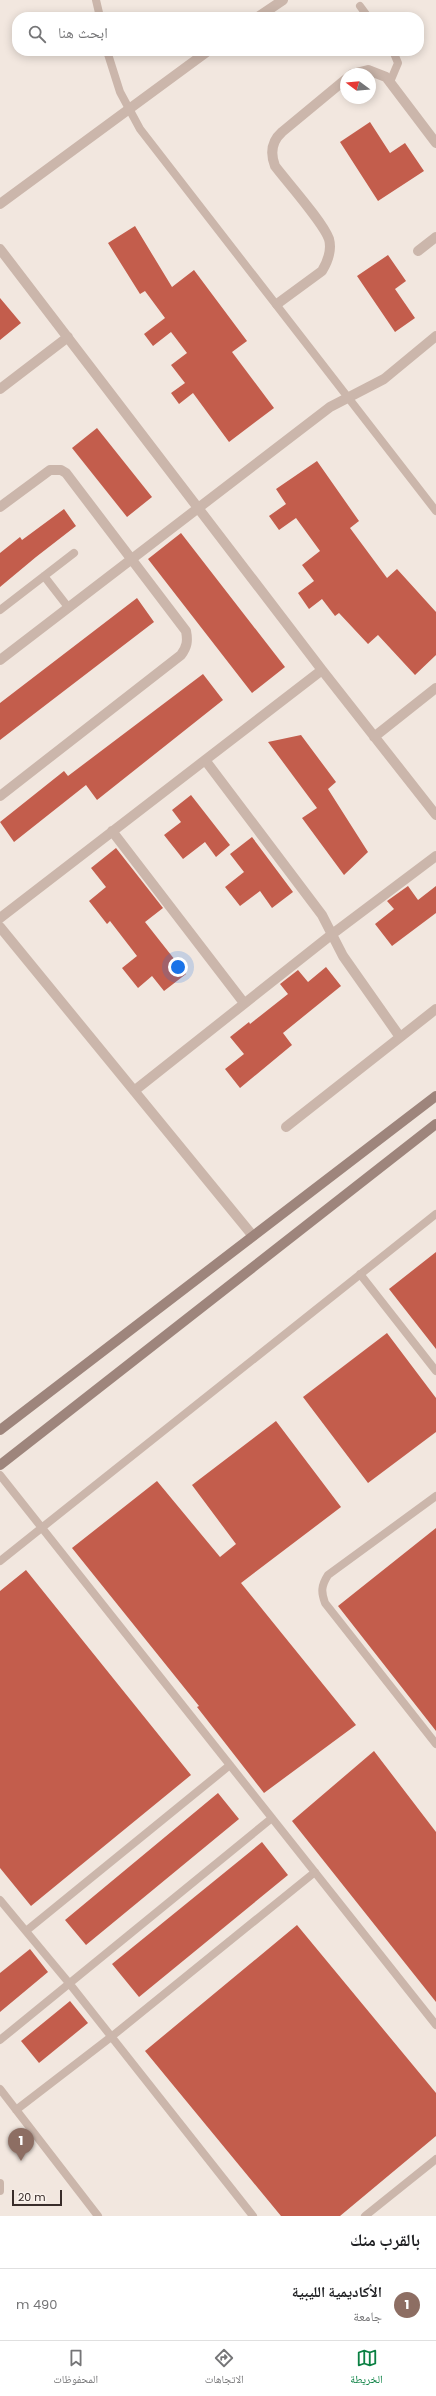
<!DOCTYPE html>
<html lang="ar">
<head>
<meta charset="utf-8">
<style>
  body { margin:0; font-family:Poppins,"Noto Naskh Arabic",sans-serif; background:#f6f6f6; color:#202124; direction:rtl }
  .compass { position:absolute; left:340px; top:68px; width:36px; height:36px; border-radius:50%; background:#fff; box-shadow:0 2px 10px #0003; rotate:286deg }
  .scale { position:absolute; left:12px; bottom:10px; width:50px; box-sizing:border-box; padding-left:4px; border:2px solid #392d2a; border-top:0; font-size:11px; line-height:14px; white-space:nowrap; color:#392d2a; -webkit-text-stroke:3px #faf2ec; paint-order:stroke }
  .you { position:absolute; left:178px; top:967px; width:14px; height:14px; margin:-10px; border:3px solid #fff; border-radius:50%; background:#1a73e8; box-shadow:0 0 0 6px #1a73e833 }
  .badge { display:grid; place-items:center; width:26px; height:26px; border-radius:50%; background:#0b8043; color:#fff; font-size:13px; font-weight:700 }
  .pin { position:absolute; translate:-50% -33px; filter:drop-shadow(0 1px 2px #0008) }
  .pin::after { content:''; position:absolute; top:21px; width:14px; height:12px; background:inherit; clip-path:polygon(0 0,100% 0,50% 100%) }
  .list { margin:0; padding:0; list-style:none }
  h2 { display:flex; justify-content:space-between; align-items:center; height:52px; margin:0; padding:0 16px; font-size:17px }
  h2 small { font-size:13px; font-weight:400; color:#757577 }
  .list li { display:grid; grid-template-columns:26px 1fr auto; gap:12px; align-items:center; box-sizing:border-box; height:72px; padding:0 16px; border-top:1px solid #e0e0e0 }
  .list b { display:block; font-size:15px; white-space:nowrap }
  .list p { margin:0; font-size:13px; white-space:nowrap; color:#757577 }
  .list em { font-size:13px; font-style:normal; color:#757577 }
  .icon { flex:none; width:22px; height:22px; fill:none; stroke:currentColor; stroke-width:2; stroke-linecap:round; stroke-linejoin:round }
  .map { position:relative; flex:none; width:436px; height:2216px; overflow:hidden; direction:ltr }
  .search { position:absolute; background:#fff; box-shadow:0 2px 10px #0003; left:12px; right:12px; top:12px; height:44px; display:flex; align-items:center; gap:10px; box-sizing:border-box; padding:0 14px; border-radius:16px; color:#757577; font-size:15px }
  .sheet { height:124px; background:#fff }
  nav { display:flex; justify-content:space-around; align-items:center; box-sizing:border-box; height:56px; border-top:1px solid #e0e0e0; background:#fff; font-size:11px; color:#757577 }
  nav a { display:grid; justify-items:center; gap:2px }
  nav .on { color:#0b8043 }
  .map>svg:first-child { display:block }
  .building { fill:#c35d4c }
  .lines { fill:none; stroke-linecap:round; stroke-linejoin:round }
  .lane { stroke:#cbb6ab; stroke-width:8 }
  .street { stroke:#cbb6ab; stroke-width:10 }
  .secondary { stroke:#9e857c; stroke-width:10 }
</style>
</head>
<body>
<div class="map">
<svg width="436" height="2216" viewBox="0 0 436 2216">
  <rect width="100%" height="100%" fill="#f2e7df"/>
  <path class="building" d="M370,122L390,153L405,143L424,171L378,201L340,142Z
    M135,226L172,287L194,270L247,341L232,352L274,408L229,442L193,393L179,404L171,393L185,383L171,365L187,353L171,332L153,346L144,334L165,318L145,291L140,294L108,243Z
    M388,255L406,281L395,289L415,318L395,332L357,276Z
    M0,298L21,323L0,340Z
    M97,428L152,497L127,517L72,448Z
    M317,461L359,521L350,528L387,578L397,569L436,612V655L415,675L378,635L368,644L339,613L335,616L322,599L309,609L298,593L314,581L302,565L320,551L296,518L279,530L269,516L286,504L276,489Z
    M64,509L76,526L36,557L0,587V553L20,537L22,540Z
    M181,533L285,667L252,693L148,559Z
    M137,598L154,622L0,740V703Z
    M203,674L223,700L97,800L86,785L14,842L0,822L64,771L68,776Z
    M301,735L336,782L328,789L368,852L344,875L302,818L317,808L268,742Z
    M191,795L230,845L216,857L205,842L183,859L164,835L181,822L172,810Z
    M252,837L293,892L272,908L260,891L240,906L225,887L244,872L230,854Z
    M116,848L163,908L145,922L186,974L164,991L152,976L138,988L122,968L137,956L110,921L107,924L89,901L106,887L91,868Z
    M408,886L418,900L436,886V913L392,946L375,924L394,909L387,901Z
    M326,967L341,986L283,1033L292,1045L240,1088L225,1069L244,1054L230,1037L249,1022L250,1024L288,994L280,984L298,970L308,982Z
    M436,1252V1349L389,1289Z
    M387,1333L436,1398V1432L368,1483L303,1397Z
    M276,1421L341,1507L241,1583L356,1725L264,1793L197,1707L199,1706L72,1548L157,1481L220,1557L236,1544L192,1485Z
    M436,1528V1731L338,1606Z
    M26,1570L191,1775L31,1906L0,1868V1591Z
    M374,1751L436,1832V2002L292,1821Z
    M218,1793L239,1819L86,1945L65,1920Z
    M262,1842L288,1875L139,1997L112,1964Z
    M297,1925L436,2093V2136L340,2216H281L145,2051Z
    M30,1949L48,1972L0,2012V1973Z
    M70,2001L88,2023L39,2063L21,2041Z"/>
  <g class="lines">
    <path class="lane" d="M96,0L100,17
      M360,6L368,17
      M107,51L120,92L140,129L436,511
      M390,82L398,63L393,51
      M44,576L68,607
      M0,610L74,553
      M360,1274L436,1371
      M0,1475L436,2025
      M436,1496L328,1575C321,1586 321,1592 325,1603L436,1744
      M0,1561L436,1214
      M0,1900L69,1983L253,2216
      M26,1931L230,1765
      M0,2040L272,1818
      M0,2089L98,2216
      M16,2110L111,2037L315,1872
      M0,2183V2191
      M365,2216L436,2159"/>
    <path class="street" d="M258,17L283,0
      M352,74L368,70L386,77L436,143
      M0,204L208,51
      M0,249L322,670L436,815
      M418,251L436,237
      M277,304L322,271C328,261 332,250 329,239C323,222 287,182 275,166C270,153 272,141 282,132L346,79
      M0,389L68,337
      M0,507L50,470H61L66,473L186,631C188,641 187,647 181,655L0,796
      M0,660L330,407L384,379L436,336
      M374,737L436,688
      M205,760L322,915L343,956L400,1037
      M112,831L244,1003
      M0,918L322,670
      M0,927L253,1236
      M134,1091L331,935L436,856
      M286,1127L436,1009"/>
    <path class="secondary" d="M0,1430L436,1096
      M0,1465L436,1124"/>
  </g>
</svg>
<svg class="compass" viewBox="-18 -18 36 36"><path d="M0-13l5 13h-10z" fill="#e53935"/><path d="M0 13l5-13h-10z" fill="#757577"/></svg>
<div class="scale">20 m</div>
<div class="you"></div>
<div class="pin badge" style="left:21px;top:2161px;background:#8d6e63">1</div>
<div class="search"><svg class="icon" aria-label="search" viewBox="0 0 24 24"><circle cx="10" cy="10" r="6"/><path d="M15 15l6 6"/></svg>ابحث هنا</div>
</div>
<section class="sheet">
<h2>بالقرب منك<small></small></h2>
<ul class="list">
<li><span class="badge" style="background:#8d6e63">1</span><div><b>الأكاديمية الليبية</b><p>جامعة</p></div><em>490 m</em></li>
</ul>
</section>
<nav>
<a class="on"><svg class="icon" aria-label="map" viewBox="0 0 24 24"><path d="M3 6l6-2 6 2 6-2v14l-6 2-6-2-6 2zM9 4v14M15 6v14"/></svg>الخريطة</a>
<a><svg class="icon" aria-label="directions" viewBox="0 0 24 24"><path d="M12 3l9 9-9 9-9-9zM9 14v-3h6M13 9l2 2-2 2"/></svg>الاتجاهات</a>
<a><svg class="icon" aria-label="saved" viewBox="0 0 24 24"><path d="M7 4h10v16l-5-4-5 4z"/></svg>المحفوظات</a>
</nav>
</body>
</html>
